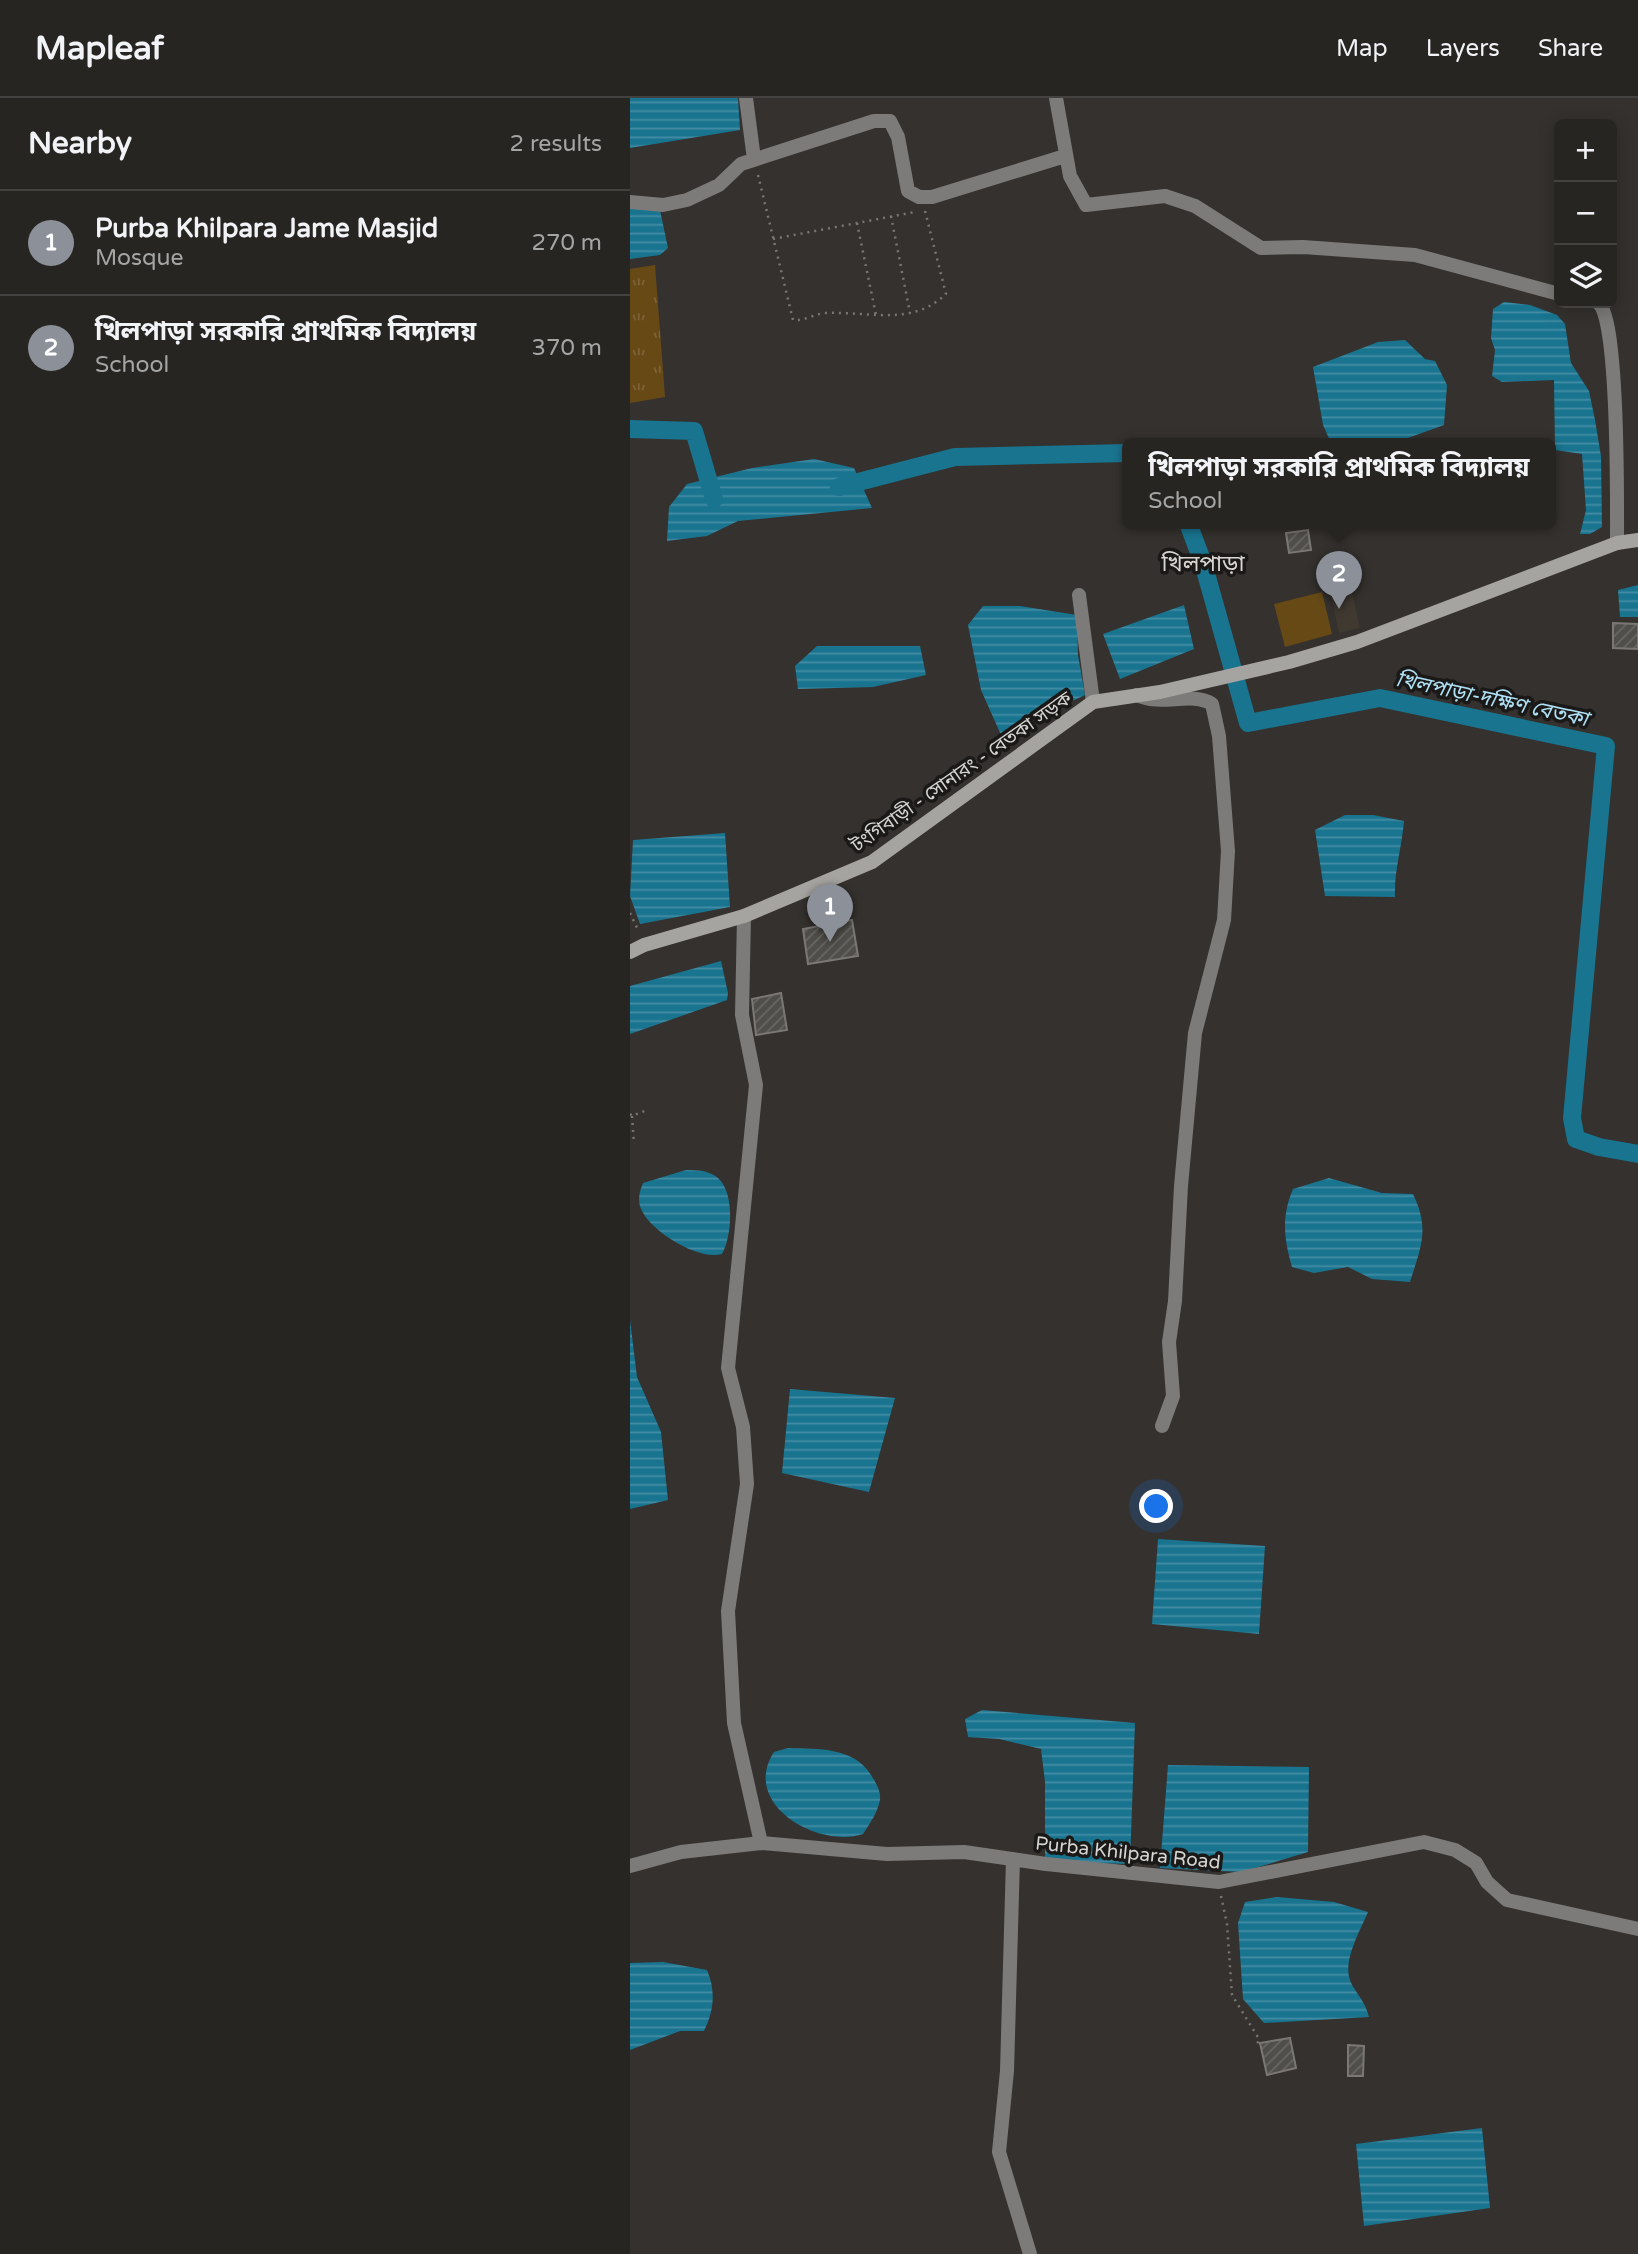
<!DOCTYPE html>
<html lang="en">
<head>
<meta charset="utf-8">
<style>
  body { margin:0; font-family:"Varela Round","Noto Sans Bengali",sans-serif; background:#2f2d2a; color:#f1f3f6 }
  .controls { position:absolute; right:21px; top:21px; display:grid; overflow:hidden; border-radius:10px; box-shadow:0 4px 18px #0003 }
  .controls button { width:63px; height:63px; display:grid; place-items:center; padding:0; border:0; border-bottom:2px solid #434240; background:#272522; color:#f1f3f6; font:35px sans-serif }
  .you { position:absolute; left:527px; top:1409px; width:24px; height:24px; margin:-18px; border:5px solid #fff; border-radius:50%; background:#1a73e8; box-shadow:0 0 0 10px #1a73e833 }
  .badge { display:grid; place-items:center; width:46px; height:46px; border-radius:50%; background:#8c9099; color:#fff; font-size:23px; font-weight:700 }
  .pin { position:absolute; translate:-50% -58px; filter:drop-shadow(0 2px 4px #0008) }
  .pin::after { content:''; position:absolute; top:37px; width:24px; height:21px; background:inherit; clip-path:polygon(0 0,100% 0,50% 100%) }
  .popup { position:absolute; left:492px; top:340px; width:434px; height:91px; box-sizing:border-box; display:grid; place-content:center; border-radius:10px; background:#272522; filter:drop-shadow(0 2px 5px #0005); font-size:23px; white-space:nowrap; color:#a4a5a5 }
  .popup b { font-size:26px; color:#f1f3f6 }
  .popup::after { content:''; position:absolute; left:50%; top:100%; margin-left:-14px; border:14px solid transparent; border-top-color:#272522 }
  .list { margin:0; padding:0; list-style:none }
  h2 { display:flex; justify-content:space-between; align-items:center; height:91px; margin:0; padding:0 28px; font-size:30px }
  h2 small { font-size:23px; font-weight:400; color:#a4a5a5 }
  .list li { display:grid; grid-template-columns:46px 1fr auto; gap:21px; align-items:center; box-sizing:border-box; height:105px; padding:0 28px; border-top:2px solid #434240 }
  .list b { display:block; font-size:26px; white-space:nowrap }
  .list p { margin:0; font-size:23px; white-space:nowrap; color:#a4a5a5 }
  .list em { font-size:23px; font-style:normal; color:#a4a5a5 }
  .icon { flex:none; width:38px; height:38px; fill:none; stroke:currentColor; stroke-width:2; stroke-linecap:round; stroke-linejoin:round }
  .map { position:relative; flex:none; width:1008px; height:2156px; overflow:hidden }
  header { display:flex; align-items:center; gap:42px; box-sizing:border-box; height:98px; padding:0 35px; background:#272522; border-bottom:2px solid #434240 }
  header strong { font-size:33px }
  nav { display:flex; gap:38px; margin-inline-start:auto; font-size:24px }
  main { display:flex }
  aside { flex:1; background:#272522 }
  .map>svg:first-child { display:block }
  .built { fill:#3f3930 }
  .grass { fill:url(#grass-tufts) }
  .garden { fill:#674916 }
  .water { fill:url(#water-rules) }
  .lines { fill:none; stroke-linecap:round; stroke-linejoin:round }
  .canal { stroke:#197490; stroke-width:18 }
  .building { fill:url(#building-hatch); stroke:#7b7874; stroke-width:2 }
  .path { stroke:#797673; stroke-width:2.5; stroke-dasharray:2 5; stroke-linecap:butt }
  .street { stroke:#7c7b79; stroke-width:14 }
  .secondary { stroke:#a6a4a1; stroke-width:14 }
  .labels { text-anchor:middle; stroke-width:7; stroke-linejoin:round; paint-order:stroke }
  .street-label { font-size:19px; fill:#d6d5d2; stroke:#1a1918 }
  .water-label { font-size:21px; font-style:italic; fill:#afe0f4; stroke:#1a1918 }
  .quarter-label { font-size:23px; fill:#d9d6d2; stroke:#1a1918 }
</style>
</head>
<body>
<header>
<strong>Mapleaf</strong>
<nav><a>Map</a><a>Layers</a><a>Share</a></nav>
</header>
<main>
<aside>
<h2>Nearby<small>2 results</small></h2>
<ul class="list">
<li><span class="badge">1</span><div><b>Purba Khilpara Jame Masjid</b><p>Mosque</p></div><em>270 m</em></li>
<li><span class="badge">2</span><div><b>খিলপাড়া সরকারি প্রাথমিক বিদ্যালয়</b><p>School</p></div><em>370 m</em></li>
</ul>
</aside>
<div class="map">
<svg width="1008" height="2156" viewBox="0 0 1008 2156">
  <defs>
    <pattern id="grass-tufts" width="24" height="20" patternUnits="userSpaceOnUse" patternTransform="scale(1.75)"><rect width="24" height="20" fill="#674916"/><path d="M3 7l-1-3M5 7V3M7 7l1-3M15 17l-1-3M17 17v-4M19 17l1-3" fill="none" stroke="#7c6237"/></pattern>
    <pattern id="water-rules" width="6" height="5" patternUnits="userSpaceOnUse" patternTransform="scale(1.75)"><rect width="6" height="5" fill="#197490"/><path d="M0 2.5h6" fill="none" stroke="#458da4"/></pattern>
    <pattern id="building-hatch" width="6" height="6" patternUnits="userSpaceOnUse" patternTransform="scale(1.75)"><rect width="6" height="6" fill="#504e4a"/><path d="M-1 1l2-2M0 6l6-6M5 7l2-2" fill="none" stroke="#686763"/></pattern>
  </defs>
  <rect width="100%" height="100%" fill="#34312e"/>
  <path class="built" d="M720,485L730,530L709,535L699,489Z"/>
  <path class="grass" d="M25,167L35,299L0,305V171Z"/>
  <path class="garden" d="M692,494L702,536L655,549L644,506Z"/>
  <path class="water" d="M0,0H108L110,32L0,50Z
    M0,110L30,112L38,150L30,157L0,161Z
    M874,204L900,207L927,217L935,226L941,265L959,293L965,322L971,358L972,429L960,436H950L956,412L952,356L925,352L924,282L872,284L862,278L865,252L861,240L863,211Z
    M775,242L795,261L805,263L817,287L814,327L764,345H701L693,327L683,269L748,244Z
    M184,361L224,370L242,410L108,423L77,438L37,443L39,409L57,386L122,370Z
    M1008,487V519H990L988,492Z
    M554,507L564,551L490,581L473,536Z
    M353,508H390L447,517L448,557L455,597L371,637L351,592L338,527Z
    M187,548H290L296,577L243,589L168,591L165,568Z
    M715,717H743L774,723C772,749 764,773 765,799L695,798L685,732Z
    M95,735L100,809L10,826L0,798L3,742Z
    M91,863L98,895L97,902L0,936V888Z
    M56,1072C68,1072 78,1072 88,1080C105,1095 102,1138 92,1156C69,1163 22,1134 12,1113C7,1103 9,1095 13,1085Z
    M699,1080L752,1095L783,1096C800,1131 791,1149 780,1184L742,1181L718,1169L684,1175L662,1169C654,1141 651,1119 663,1091Z
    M0,1222L7,1279L31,1334L38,1402L0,1411Z
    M160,1291L265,1300L239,1394L152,1375Z
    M528,1441L635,1448L629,1536L522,1526Z
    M352,1612L505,1625L500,1766L415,1764V1684L411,1651L369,1641L338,1639L335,1621Z
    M158,1650C188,1651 224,1649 241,1677C246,1685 251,1693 250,1702C248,1714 239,1727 233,1736C188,1751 110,1706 144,1654Z
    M538,1667L679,1669L678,1754L612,1774L530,1770Z
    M647,1799L704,1804L738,1814C730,1833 715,1858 719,1879C722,1892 735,1901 739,1919L634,1925L613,1901L608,1825L615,1804Z
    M33,1864L77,1872C86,1893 84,1913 74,1933H50L0,1952V1865Z
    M852,2030L860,2110L734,2128L726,2046Z"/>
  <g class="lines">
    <path class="canal" d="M0,331L64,333L84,401
      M209,389L325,359L497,355
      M558,425L573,465L618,625L750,600L976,648L942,1020L946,1041L969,1049L1008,1056"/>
  </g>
  <path class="building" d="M678,432L681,452L659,455L656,435Z
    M983,525L1008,526V551L983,550Z
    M222,822L228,858L178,866L173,831Z
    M151,895L157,932L126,937L122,901Z
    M660,1940L666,1970L637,1977L630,1945Z
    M718,1947L734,1948L733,1978H718Z"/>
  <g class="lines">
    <path class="path" d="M128,77L163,222C175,223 184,216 195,215C239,213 281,229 316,196L295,113
      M261,118L280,215
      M227,125L246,217
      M143,141L285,114
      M0,815L9,834
      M0,1016L2,1018L17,1012
      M2,1018L4,1046
      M591,1798L597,1826L602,1897L629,1941L626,1950"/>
    <path class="street" d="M116,0L124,61
      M426,0L440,78L456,107L535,98L565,108L631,150L673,149L785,157L929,196
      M0,104L33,107L57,102L89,87L111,66L244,23H260L268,39L278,93L289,99H302L435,58
      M968,205C989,216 987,412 987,445
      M449,497L463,604
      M507,597C531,609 561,593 582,606L589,638L598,753L594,822L565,935L551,1088L545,1203L539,1244L543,1298L532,1328
      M114,818L112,917L126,987L98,1270L113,1329L117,1386L98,1513L104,1625L131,1745
      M383,1761L377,1973L369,2054L400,2156
      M0,1768L51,1754L131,1745L257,1756L334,1754L416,1766L589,1784L794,1744L825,1752L846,1765L857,1784L877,1802L1008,1831"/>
    <path class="secondary" d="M0,854L14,847L114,818L242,764L463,604L530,594L659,564L727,544L987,445L1008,442"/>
  </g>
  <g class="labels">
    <g class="street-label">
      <text transform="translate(331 673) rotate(-35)" y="7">টংগিবাড়ী - সোনারং - বেতকা সড়ক</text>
      <text transform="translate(498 1754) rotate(6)" y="7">Purba Khilpara Road</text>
    </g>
    <g class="water-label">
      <text transform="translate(862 601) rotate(12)" y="7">খিলপাড়া-দক্ষিণ বেতকা</text>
    </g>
    <g class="quarter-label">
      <text x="573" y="473">খিলপাড়া</text>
    </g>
  </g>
</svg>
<div class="controls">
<button>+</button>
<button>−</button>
<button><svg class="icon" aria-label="layers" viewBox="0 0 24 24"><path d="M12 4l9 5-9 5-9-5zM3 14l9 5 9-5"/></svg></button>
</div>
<div class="you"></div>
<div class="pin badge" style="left:200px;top:844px">1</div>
<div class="pin badge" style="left:709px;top:511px">2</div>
<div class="popup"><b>খিলপাড়া সরকারি প্রাথমিক বিদ্যালয়</b>School</div>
</div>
</main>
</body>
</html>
